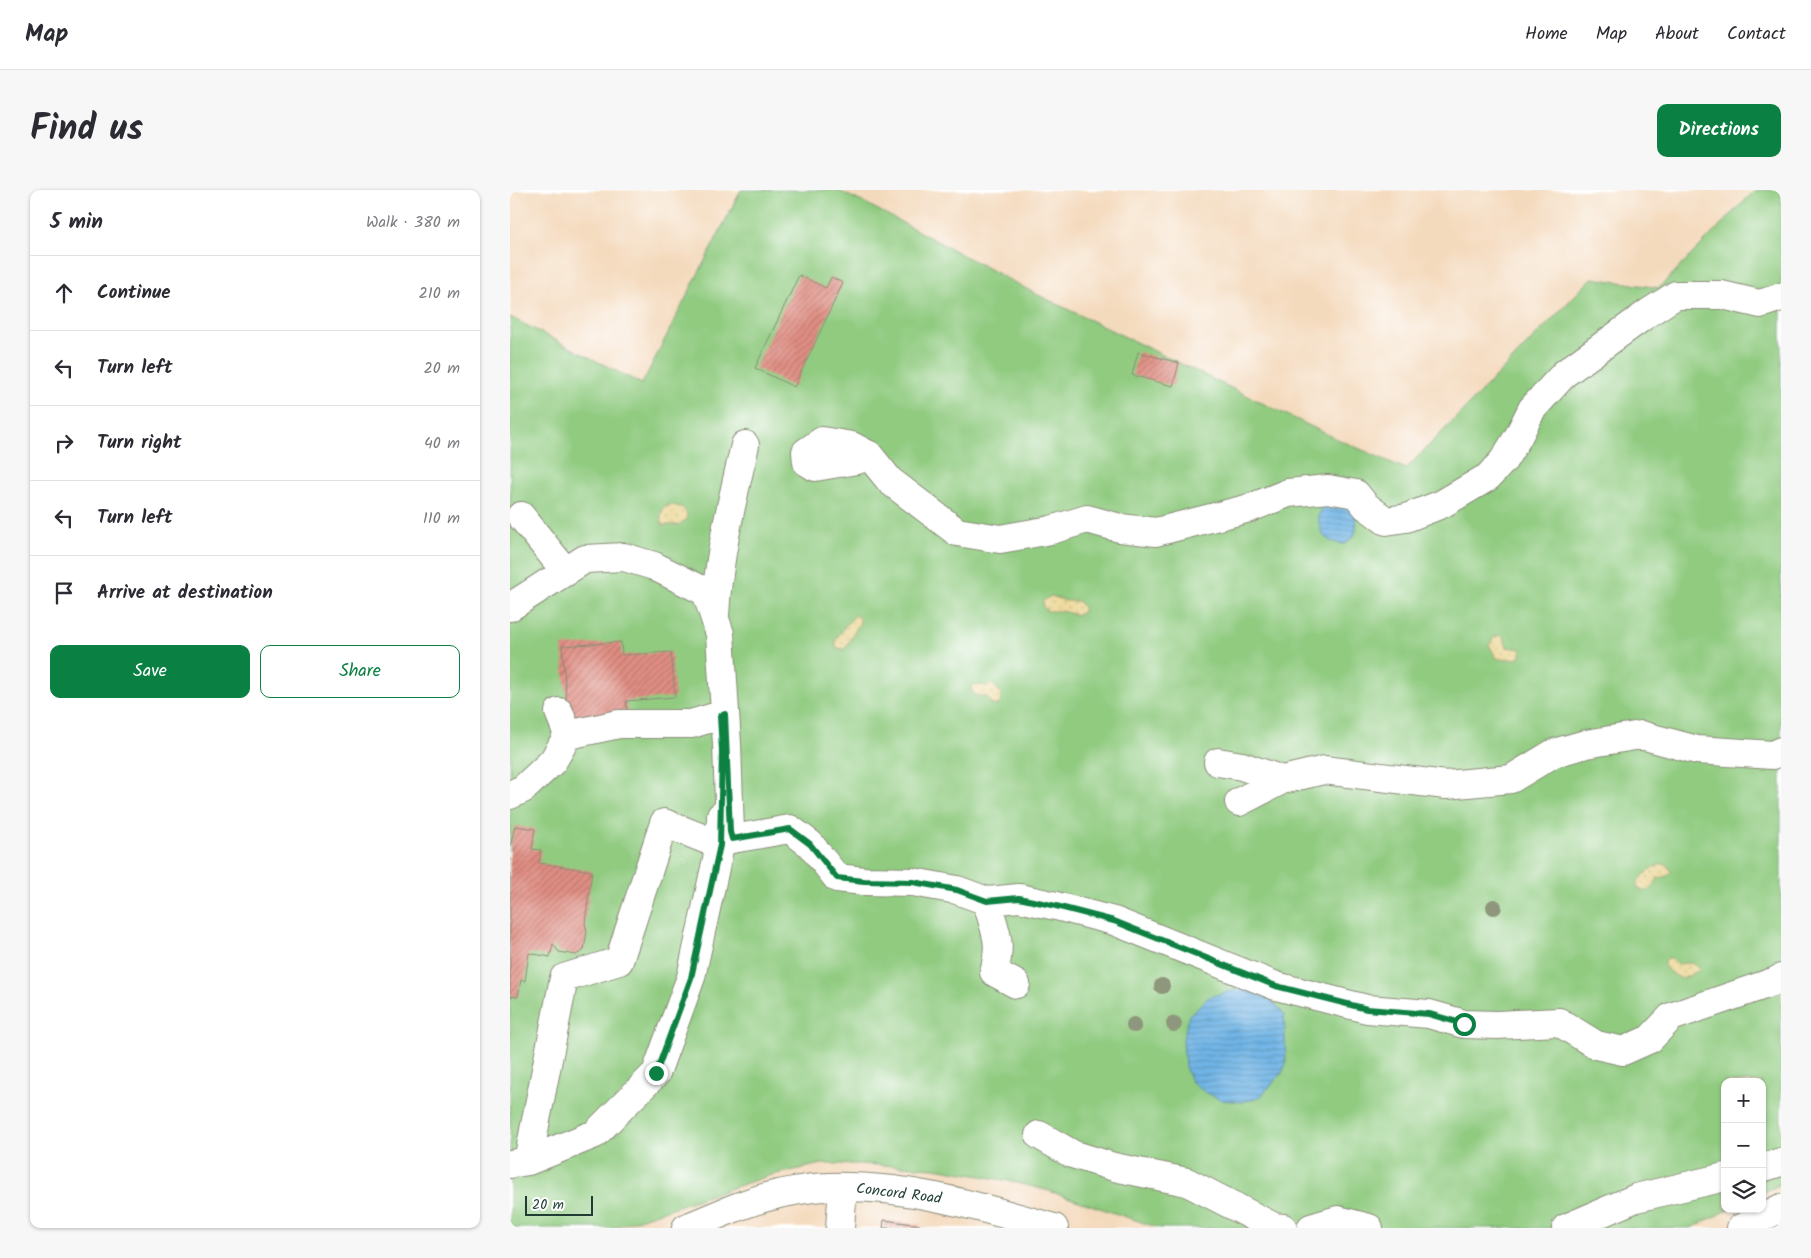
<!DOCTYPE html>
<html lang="en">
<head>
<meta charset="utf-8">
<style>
  body { margin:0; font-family:Kalam,sans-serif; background:#f7f7f7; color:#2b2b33 }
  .controls { position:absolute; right:15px; bottom:15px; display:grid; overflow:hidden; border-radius:10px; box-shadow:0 1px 4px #0004 }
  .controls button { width:45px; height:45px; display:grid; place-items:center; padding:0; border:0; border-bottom:1px solid #e1e1e2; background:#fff; color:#2b2b33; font:25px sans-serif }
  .scale { position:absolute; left:15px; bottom:12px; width:68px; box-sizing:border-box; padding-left:5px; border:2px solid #1f3d34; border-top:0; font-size:14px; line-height:18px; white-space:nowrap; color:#1f3d34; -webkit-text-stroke:4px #fff; paint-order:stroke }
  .stop { position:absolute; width:15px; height:15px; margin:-11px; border:4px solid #0b8043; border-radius:50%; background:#fff }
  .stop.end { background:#0b8043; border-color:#fff; box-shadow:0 1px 5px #0008 }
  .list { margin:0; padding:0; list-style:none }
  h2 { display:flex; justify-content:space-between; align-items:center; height:65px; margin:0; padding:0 20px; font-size:21px }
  h2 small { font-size:16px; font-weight:400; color:#7c7c81 }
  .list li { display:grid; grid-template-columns:32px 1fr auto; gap:15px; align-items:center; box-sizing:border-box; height:75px; padding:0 20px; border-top:1px solid #e1e1e2 }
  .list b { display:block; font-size:19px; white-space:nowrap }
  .list em { font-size:16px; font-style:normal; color:#7c7c81 }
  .actions { display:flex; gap:10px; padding:15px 20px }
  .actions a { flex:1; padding:11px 0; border:1px solid #0b8043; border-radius:10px; text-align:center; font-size:18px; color:#0b8043 }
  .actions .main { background:#0b8043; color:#fff }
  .icon { flex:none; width:28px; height:28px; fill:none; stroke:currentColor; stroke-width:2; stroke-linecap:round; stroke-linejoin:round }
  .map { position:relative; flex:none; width:1271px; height:1038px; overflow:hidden; border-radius:10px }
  header { display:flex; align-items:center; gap:30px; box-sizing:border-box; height:70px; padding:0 25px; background:#fff; border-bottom:1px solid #e1e1e2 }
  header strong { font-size:24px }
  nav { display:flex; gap:28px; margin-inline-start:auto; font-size:18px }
  .intro { display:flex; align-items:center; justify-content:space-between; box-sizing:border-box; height:120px; padding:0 30px }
  h1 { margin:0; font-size:35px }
  .button { padding:12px 22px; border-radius:10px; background:#0b8043; color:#fff; font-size:18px; font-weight:700 }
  main { display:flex; gap:30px; padding:0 30px }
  aside { flex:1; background:#fff; border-radius:10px; box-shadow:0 1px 4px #0004 }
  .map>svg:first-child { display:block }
  .grass { fill:#90cb80; stroke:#58845a }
  .sand { fill:url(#sand-dots); stroke:#868c69 }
  .water { fill:url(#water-rules); stroke:#48788d }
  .building { fill:url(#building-hatch) }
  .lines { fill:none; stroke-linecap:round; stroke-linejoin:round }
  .minor-casing { stroke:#8a8c78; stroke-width:30 }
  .minor { stroke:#fff; stroke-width:28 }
  .tree { fill:#8e977c }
  .route { stroke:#0b8043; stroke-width:6 }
  .labels { text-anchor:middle; stroke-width:4; stroke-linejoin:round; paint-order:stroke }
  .street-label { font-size:15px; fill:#1f3d34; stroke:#fff }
</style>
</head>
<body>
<header>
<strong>Map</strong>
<nav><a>Home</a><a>Map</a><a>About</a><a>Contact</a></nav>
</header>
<div class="intro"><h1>Find us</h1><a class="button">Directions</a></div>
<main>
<aside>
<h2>5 min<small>Walk · 380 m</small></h2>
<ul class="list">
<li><svg class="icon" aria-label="ahead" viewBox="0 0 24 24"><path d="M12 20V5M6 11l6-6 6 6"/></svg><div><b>Continue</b></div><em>210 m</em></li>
<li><svg class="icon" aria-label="left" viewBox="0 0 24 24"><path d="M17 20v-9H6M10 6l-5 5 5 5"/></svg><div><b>Turn left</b></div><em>20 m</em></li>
<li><svg class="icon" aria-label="right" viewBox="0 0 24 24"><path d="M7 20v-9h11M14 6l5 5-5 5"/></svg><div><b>Turn right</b></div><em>40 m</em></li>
<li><svg class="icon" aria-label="left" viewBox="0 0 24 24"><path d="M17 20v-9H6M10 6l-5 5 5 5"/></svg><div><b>Turn left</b></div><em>110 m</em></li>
<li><svg class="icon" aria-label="arrive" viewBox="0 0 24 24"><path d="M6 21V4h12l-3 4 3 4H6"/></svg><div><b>Arrive at destination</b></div></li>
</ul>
<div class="actions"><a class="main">Save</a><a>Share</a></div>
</aside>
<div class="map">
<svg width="1271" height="1038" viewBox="0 0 1271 1038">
  <defs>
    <pattern id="sand-dots" width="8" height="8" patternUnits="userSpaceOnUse" patternTransform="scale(1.25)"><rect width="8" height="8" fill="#eeda9e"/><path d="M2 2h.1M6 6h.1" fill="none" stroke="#ccbc89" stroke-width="1.8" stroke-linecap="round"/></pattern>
    <pattern id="water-rules" width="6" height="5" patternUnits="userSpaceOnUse" patternTransform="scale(1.25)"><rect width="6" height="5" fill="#70b4e6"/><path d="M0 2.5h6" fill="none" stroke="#5b94bb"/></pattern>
    <pattern id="building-hatch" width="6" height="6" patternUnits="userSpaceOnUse" patternTransform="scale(1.25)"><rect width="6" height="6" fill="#e18e83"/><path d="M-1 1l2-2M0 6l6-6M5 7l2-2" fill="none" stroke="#b6756c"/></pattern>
  </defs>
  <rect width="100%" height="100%" fill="#fff"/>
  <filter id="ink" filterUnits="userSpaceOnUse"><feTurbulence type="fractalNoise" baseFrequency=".02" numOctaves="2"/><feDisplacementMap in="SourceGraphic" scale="10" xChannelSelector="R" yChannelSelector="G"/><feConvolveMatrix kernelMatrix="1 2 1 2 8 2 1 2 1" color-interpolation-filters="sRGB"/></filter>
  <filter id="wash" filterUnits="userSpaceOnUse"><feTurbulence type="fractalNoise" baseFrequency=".0096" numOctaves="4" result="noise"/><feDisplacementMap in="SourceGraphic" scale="20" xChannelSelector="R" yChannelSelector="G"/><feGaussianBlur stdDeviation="1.12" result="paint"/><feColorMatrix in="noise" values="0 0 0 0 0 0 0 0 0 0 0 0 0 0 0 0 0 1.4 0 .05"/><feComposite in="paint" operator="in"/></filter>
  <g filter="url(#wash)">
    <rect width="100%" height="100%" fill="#f4dabd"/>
    <path class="grass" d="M231,0H327L359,15L526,104L825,248L896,279L1082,88L1149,98L1245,0H1271V994L1252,1003V892H1215V1019H1220L1181,1038H649L536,1000L499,991L425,978L350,974H312L261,985L102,1038H0V127L132,194Z"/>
    <path class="sand" d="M159,315C169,315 179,318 176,330L168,335H153C149,328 150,318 159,315Z
      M541,406L556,411H568L573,417V422L566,425L552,421H537L533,417V411Z
      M346,425L350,429V432L335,459L327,458C326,454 325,454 326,450C327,446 343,426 346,425Z
      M990,445L994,447L997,457L1011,459V466L1006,469H987L979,455L984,447Z
      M463,494L476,496L482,494L491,503V512L486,516L481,514L477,507L465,505L461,500Z
      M1151,674C1157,674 1159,676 1161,682L1157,686L1147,689C1144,699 1136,706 1127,697C1126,688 1142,678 1151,674Z
      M1159,767L1168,774C1178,773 1184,771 1190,780L1172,789C1164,784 1145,777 1159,767Z"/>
    <path class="water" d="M820,313C824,313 831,312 836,314C846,318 849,337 844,346C842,349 837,352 834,354C814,351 811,347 808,326L813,317Z
      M733,799L747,800L755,803L774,824L776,873L772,883L749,908L731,912L712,910L693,901L681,891L675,877L673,849L679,825L699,807L720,801Z"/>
    <g id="blocks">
      <path class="building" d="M289,85L316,98L321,87L333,93L284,197L245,178Z
        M628,162L669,173L663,196L622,185Z
        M111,452L112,465L161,462L165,507L116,511L117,525L58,530L52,456Z
        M5,636L25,639L22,659L31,660L29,673L82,681L75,733L77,741L74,760L66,765L49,762L43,754L40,767L19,763L15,791L11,790L8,807L0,806V657Z
        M374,1030L410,1035L409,1038H373Z"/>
    </g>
  </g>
  <g filter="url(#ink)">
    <use href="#blocks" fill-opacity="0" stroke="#8a8c78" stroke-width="1"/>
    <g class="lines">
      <defs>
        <path id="minor" d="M312,251L342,256L359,265L347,270L305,277L297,272L296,262Z
          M359,265L380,291L447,342L490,349L541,340L577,329L610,338L646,342L740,318L778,303L818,299L846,304L856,316L876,331L896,328L932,314L978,287L993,271L1008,247L1022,219L1055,183L1138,123L1166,105H1212L1250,114L1271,107
          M11,326L56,382
          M0,417L75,369L114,367L144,376L196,402L210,444L217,554L220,642L222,649L280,639L300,654L327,688L354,691L403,692L447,700L477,711L509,708L546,716L604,731L766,796L857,819L919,824L954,834L987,835L1049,832L1086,855L1113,861L1140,849L1161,827L1266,791L1271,788
          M205,425C208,367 222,312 235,255
          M58,545L109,534H181L215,524
          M708,572L732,576L772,590L814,580L936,595L1001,589L1044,563L1076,554L1131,545L1187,560L1263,565L1271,561
          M0,605L13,599L43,571L58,545L49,522
          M729,612L772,590
          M477,711C484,741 493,749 484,782L506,794
          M529,945L562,964L604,977L677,992L764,1037L773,1038
          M18,971L54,788L109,771L154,633L210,655
          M0,974L18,971L85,944L146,883L181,787L210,655L211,626
          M1252,978L1271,972
          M176,1038C206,1026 237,1011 269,1004C284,1001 302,997 318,997C395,994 471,1017 544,1038
          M330,1038L333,997
          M801,1038L828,1030L859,1038
          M1056,1038L1126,1008L1215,987
          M1231,1038L1271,1018"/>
      </defs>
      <use href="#minor" class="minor-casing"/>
      <use href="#minor" class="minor"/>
    </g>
    <g class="tree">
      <circle cx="984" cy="717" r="8"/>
      <circle cx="652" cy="796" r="8"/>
      <circle cx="664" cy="834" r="8"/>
      <circle cx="624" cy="835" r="8"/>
    </g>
  </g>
  <g class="lines" filter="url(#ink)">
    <path class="route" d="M146,883L181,788L210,655L212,561L210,526L215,524L220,642L222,649L280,639L300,654L327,688L354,691L403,692L447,700L477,711L509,708L546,716L604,731L766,796L857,819L919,824L954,834"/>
  </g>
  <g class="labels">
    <g class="street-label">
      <text transform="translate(389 1003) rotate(7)" y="5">Concord Road</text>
    </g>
  </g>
</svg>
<div class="controls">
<button>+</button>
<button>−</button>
<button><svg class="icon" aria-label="layers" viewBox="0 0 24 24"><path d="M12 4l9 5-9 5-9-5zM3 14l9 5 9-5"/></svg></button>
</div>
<div class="scale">20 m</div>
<div class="stop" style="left:954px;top:834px"></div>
<div class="stop end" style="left:146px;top:883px"></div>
</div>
</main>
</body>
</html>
